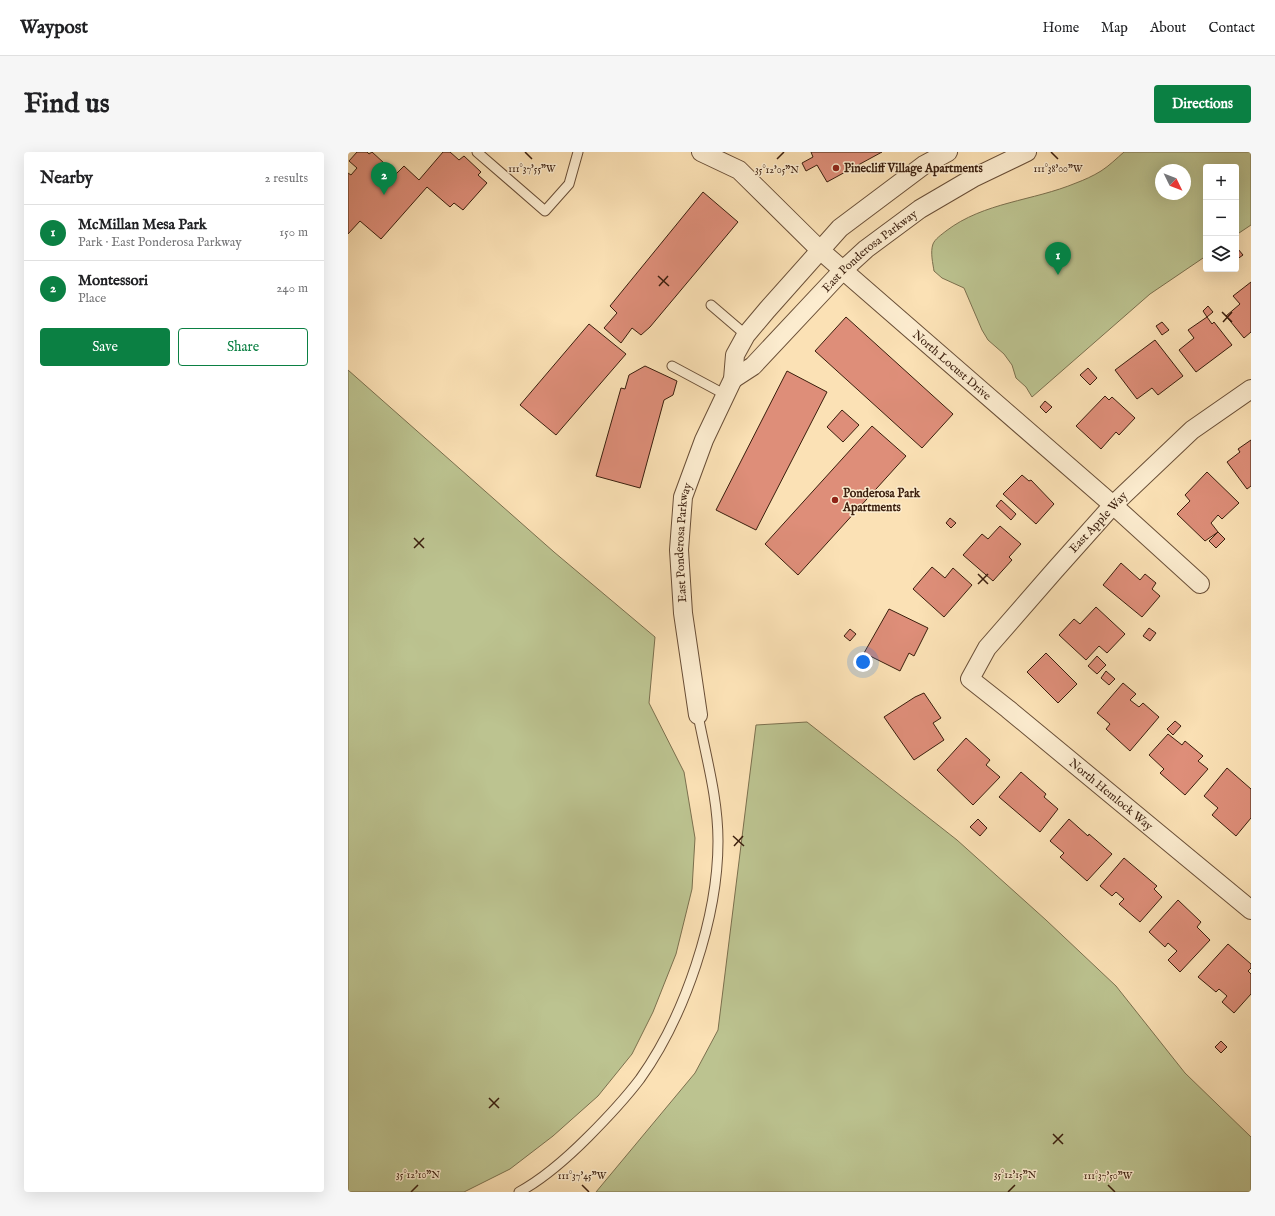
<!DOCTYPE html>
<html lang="en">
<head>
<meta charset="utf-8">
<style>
  body { margin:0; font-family:"IM FELL English",serif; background:#f6f6f6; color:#202124 }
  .controls { position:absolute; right:12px; top:12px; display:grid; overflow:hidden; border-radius:4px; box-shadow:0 4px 16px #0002 }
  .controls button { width:36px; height:36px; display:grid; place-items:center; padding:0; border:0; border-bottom:1px solid #e0e0e0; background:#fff; color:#202124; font:20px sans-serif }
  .compass { position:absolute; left:807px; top:12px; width:36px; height:36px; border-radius:50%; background:#fff; box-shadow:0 4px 16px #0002; rotate:133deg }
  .you { position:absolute; left:515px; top:510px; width:14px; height:14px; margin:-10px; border:3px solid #fff; border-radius:50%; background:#1a73e8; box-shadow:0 0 0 6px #1a73e833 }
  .badge { display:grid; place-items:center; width:26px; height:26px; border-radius:50%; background:#0b8043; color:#fff; font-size:13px; font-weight:700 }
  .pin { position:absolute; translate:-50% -33px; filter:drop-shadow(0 1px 2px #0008) }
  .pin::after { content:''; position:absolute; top:21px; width:14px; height:12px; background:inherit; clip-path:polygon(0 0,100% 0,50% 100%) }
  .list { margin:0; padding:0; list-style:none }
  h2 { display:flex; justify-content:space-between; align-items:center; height:52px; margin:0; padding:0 16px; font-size:17px }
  h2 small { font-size:13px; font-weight:400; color:#757577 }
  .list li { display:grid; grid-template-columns:26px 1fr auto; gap:12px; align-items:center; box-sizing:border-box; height:56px; padding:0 16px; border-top:1px solid #e0e0e0 }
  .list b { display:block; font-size:15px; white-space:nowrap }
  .list p { margin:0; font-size:13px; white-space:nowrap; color:#757577 }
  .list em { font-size:13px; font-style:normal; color:#757577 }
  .actions { display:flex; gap:8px; padding:12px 16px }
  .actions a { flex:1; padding:9px 0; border:1px solid #0b8043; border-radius:4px; text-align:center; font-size:14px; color:#0b8043 }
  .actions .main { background:#0b8043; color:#fff }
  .icon { flex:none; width:22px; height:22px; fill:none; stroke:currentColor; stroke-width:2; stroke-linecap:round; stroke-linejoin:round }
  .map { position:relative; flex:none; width:903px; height:1040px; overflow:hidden; border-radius:4px }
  header { display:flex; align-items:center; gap:24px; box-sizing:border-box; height:56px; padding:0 20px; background:#fff; border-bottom:1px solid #e0e0e0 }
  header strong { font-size:19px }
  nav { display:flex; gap:22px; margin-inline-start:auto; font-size:14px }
  .intro { display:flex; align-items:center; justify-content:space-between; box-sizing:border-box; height:96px; padding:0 24px }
  h1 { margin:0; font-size:28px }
  .button { padding:10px 18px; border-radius:4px; background:#0b8043; color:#fff; font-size:14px; font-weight:700 }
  main { display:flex; gap:24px; padding:0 24px }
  aside { flex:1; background:#fff; border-radius:4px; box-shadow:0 4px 16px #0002 }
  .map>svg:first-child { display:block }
  .green { fill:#bcc390; stroke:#7b704e; fill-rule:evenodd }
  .building { fill:#de8e79; stroke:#3a1e0d }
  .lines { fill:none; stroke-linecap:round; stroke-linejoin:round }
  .service-casing { stroke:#6a4f37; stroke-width:11 }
  .minor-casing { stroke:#6a4f37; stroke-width:20 }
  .service { stroke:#fceccf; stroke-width:9 }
  .minor { stroke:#fceccf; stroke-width:18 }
  .ticks { fill:none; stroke:#3a1e0d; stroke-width:1.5 }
  .poi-dot { fill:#8f2418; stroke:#fceccf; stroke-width:1.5 }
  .labels { text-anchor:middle; stroke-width:3; stroke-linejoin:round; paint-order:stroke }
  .poi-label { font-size:12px; font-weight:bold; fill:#3a1e0d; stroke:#fceccf; text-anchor:start }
  .street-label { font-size:12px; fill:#3a1e0d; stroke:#fceccf }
  .ticks-label { font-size:10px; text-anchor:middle; fill:#3a1e0d; stroke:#fceccf; stroke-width:3; stroke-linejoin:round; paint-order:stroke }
</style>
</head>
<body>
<header>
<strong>Waypost</strong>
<nav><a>Home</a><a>Map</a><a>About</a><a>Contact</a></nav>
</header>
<div class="intro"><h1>Find us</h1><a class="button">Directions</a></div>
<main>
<aside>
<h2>Nearby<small>2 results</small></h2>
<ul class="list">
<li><span class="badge">1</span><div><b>McMillan Mesa Park</b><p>Park · East Ponderosa Parkway</p></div><em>150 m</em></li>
<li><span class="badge">2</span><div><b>Montessori</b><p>Place</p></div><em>240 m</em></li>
</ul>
<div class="actions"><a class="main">Save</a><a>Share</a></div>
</aside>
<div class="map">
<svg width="903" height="1040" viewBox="0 0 903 1040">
  <rect width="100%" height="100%" fill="#fbe1b5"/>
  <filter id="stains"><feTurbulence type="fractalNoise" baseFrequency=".005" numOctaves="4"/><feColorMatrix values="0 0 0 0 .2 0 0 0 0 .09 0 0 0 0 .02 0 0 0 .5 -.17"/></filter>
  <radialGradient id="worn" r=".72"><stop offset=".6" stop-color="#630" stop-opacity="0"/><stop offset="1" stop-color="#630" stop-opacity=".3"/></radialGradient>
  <path class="green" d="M776,0H903V73L888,83V15H858V104L802,142L684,245L678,235L668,226L664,213L656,202L640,188L634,178L616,136L594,126L586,119C585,112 582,100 585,92C587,87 593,83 598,79C636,50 685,49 728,31C736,28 745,24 753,19C761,14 769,6 776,0ZM813,18H837V42H813Z
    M0,218L206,400L307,485L301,551L336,620L347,686L344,737L328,802L305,860L284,902L250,944L205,984L162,1017L116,1040H0Z
    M459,570L609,688L698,768L768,834L837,921L903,985V1040H248L347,921L370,878L408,573Z"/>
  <path class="building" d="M9,0H19L21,2L24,0L48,22L56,14L71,28L95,0H102L111,8L116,4L133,20L130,23L139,31L115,58L106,51L102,55L79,35L33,87L12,69L0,82V21L3,23L9,16L1,9Z
    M463,0H534L479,30L469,13L458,19L454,11L465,5Z
    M355,40L390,70L302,175L293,183L284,176L273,191L256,176L269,161L262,154Z
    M890,97L895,103L888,108V98Z
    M903,130V180L896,186L878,164L892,152L885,144Z
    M860,154L865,160L859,165L855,159Z
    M498,165L605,262L574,296L467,199Z
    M859,165L864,172L866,170L884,193L848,220L831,198L846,186L840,178Z
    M814,170L821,178L814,183L808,174Z
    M241,172L278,202L208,283L172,253Z
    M807,188L835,224L810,243L804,236L789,247L767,218Z
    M297,214L329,229L325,243L316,248L292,336L248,324L273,236L277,237L281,223Z
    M740,216L749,226L742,233L732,223Z
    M439,219L479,240L408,378L368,358Z
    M757,244L761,248L764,245L787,266L771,283L768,280L753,297L728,274Z
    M697,249L704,255L698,261L692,255Z
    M494,258L511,273L495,290L479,275Z
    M524,274L558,304L450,423L417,392Z
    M903,288V334L899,337L879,310L892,300L890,297Z
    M859,320L891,351L874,367L870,363L863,371L870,380L857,389L829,362L842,349L837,343Z
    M674,323L681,329L683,328L706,352L688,372L655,342Z
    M653,348L668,362L663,368L648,354Z
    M602,366L608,371L603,376L598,371Z
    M652,374L673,392L661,405L664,408L645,429L615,403L634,382L640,387Z
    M870,380L877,387L868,396L861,389Z
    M773,411L792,428L797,422L808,431L804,437L812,444L794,465L755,433Z
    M584,415L597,426L605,416L624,433L596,465L565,437Z
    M748,455L777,482L759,501L751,494L738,508L711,483L726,467L732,472Z
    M541,457L580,476L566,504L561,501L552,519L516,501Z
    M801,476L808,481L802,489L795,484Z
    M502,477L508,482L502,489L496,484Z
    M698,501L729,532L710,551L679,520Z
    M749,504L758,513L749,522L740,514Z
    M758,519L767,527L761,533L753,526Z
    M775,531L788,542L782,548L791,555L795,551L811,565L782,599L758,577L762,572L749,561Z
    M576,541L593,566L585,571L596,588L566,608L536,565L567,545Z
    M827,569L833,574L825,583L819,577Z
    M820,582L834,593L837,589L855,604L850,609L860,617L837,643L812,621L816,617L801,603Z
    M618,586L642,608L638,613L652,625L625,653L589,618Z
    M879,616L903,637V666L888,684L864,663L870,656L856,644Z
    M673,620L698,642L696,645L710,657L692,680L651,645Z
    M630,667L639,676L632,684L622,675Z
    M721,667L740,684L741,682L764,702L739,729L712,705L716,701L702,689Z
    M776,706L809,734L806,737L814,745L792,770L771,752L776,747L768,740L764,744L752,734Z
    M830,748L853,770L849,775L862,788L832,820L820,808L829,799L820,791L817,795L801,780Z
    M880,792L903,812V816L900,819L903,822V842L886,861L874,850L879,844L871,837L868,840L850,825Z
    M873,889L879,895L873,901L867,895Z"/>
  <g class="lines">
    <defs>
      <path id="service" d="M129,0L197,59L221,32L230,0
        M363,153L398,183
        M324,214L378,243
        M171,1040C197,1026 219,1006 240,985C258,967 276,948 292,927C337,864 370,766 370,689C370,646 358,605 350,563"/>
      <g id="minor">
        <path id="s1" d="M353,0L391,18L473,99L512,133L765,353L852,432"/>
        <path id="s2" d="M385,227L405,214L495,118L518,97L572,57L625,26L679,0"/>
        <path id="s3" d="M903,237L844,278L765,353L707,418L639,496L622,527L660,557L903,758"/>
        <path id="s4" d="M350,563L335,461L331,398L335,345L356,288L385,227L387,203L398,183L419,158L492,76L576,13L600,0"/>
      </g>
    </defs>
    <use href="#service" class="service-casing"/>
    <use href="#minor" class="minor-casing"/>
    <use href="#service" class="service"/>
    <use href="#minor" class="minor"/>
  </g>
  <path class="ticks" d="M177,0L184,7M703,0L710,7M429,7L436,0M310,124L321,134M311,134L320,124M874,160L884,170M875,170L884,160M66,386L76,396M66,396L76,386M630,422L640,432M630,432L640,422M385,684L396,694M386,694L395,684M141,946L151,956M141,956L151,946M705,982L715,992M705,992L715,982M234,1033L241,1040M760,1033L767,1040M63,1040L70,1033M660,1040L667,1033"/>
  <g class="poi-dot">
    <circle cx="488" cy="16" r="4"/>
    <circle cx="487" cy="348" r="4"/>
  </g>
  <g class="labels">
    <g class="poi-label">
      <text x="496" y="20">Pinecliff Village Apartments</text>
      <text x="495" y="345">Ponderosa Park<tspan x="495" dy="14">Apartments</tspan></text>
    </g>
    <g class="street-label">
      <text dy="4" stroke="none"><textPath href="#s2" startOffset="188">East Ponderosa Parkway</textPath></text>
      <text dy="4" stroke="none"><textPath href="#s1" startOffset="331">North Locust Drive</textPath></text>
      <text transform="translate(750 370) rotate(-47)" y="4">East Apple Way</text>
      <text dy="4" stroke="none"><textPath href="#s4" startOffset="174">East Ponderosa Parkway</textPath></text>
      <text dy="4" stroke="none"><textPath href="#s3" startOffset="589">North Hemlock Way</textPath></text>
    </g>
  </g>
  <g class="ticks-label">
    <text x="184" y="20">111°37'55"W</text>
    <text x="710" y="20">111°38'00"W</text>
    <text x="429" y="21">35°12'05"N</text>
    <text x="70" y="1026">35°12'10"N</text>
    <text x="667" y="1026">35°12'15"N</text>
    <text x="234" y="1027">111°37'45"W</text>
    <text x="760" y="1027">111°37'50"W</text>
  </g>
  <rect width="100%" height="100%" filter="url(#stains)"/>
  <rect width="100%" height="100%" fill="url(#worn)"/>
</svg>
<div class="controls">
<button>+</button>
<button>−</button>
<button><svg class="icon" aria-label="layers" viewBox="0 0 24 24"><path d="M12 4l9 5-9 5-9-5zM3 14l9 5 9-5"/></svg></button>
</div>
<svg class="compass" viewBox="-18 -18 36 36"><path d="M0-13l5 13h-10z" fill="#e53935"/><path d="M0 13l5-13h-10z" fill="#757577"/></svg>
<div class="you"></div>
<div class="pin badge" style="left:710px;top:123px">1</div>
<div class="pin badge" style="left:36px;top:43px">2</div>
</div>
</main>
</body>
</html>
